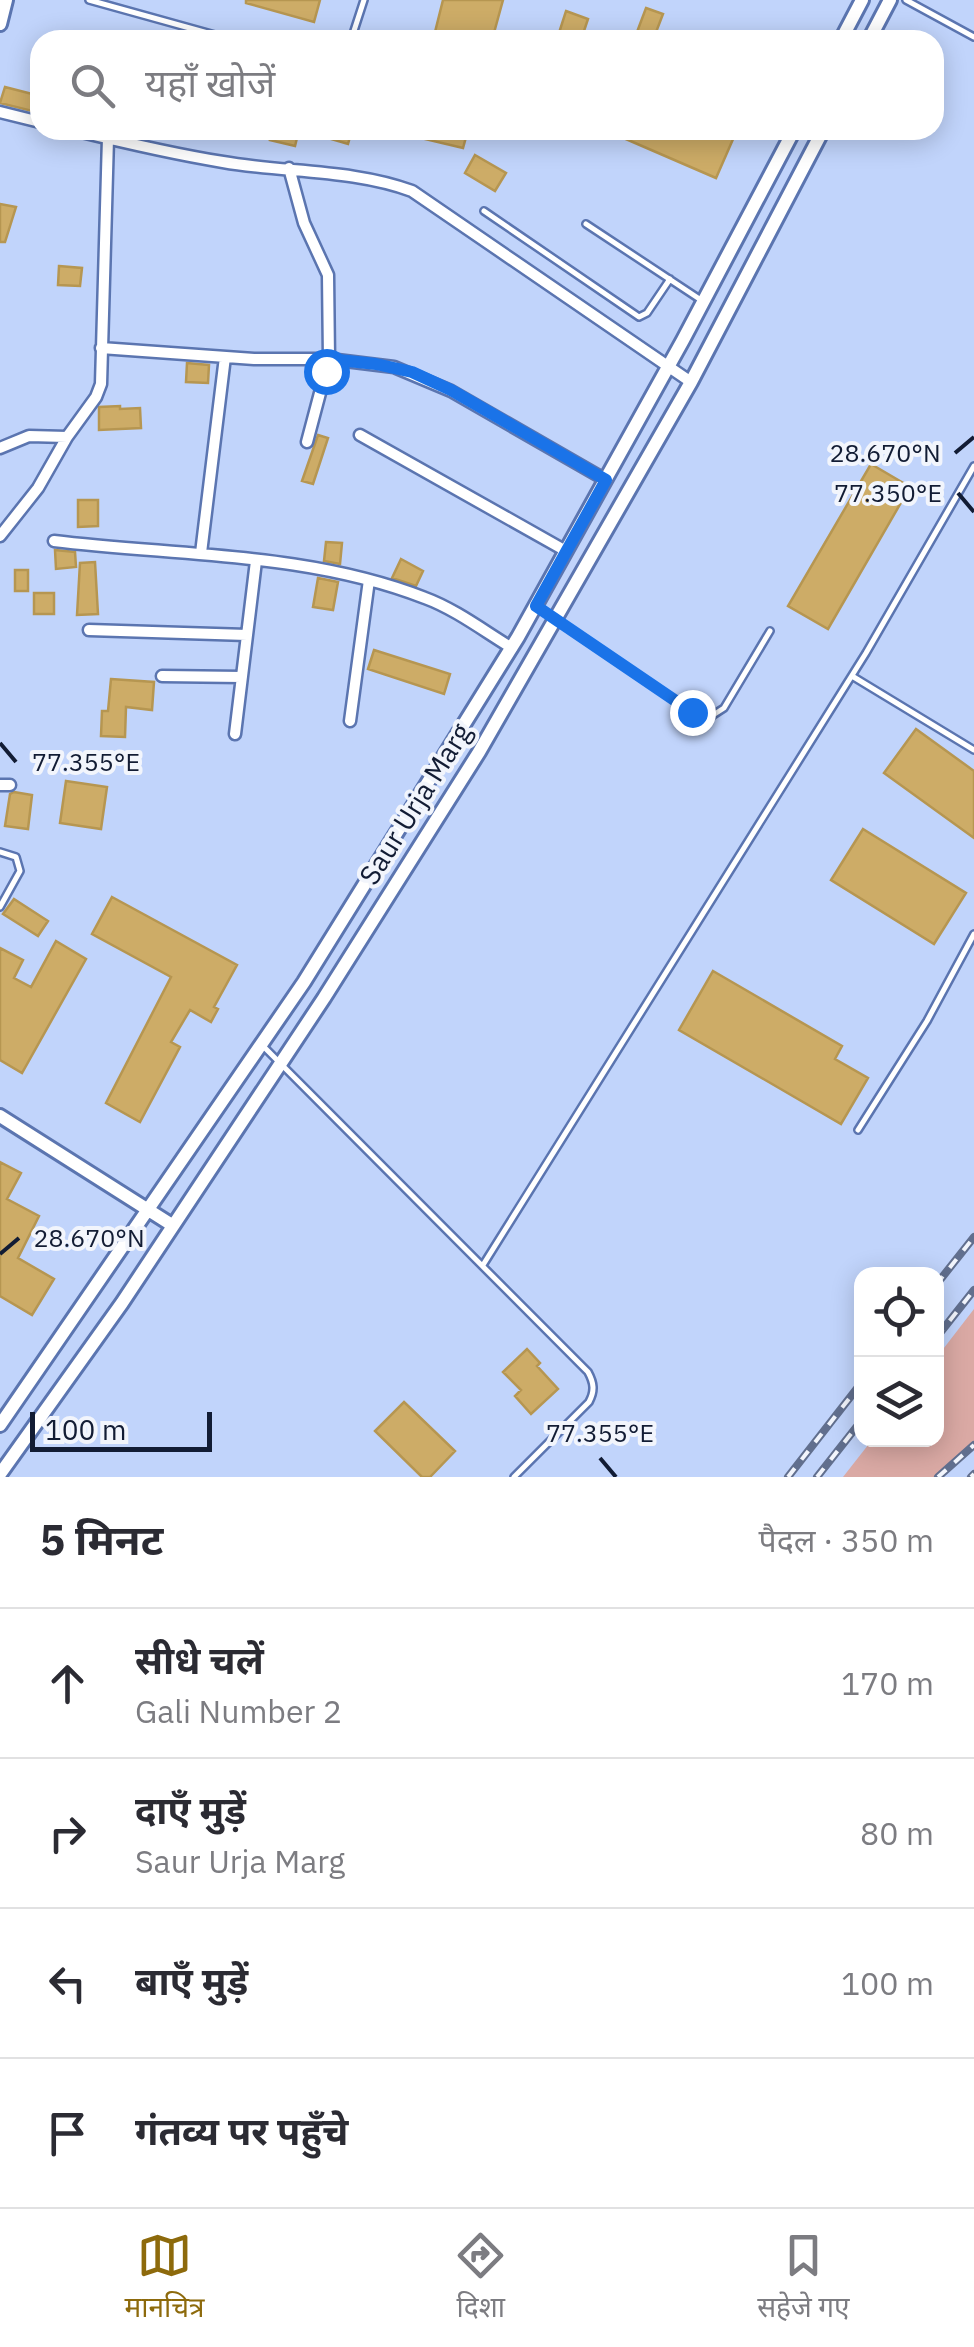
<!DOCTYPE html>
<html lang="hi">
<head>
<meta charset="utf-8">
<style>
  body { margin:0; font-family:"IBM Plex Sans","Noto Sans Devanagari",sans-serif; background:#f2f2f3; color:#2b2b33 }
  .controls { position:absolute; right:30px; bottom:30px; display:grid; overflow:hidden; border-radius:20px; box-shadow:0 5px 25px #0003 }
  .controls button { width:90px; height:90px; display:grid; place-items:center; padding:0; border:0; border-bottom:2px solid #e1e1e2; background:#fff; color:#2b2b33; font:50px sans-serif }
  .scale { position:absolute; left:30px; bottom:25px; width:182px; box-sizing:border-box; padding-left:10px; border:5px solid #121c34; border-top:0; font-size:28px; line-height:35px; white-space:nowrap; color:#121c34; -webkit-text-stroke:8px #f2f5fc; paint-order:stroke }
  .stop { position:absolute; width:30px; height:30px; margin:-22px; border:8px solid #1a73e8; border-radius:50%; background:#fff }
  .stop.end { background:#1a73e8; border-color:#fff; box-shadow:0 2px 10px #0008 }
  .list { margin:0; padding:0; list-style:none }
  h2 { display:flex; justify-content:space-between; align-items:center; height:130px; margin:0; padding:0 40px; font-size:42px }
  h2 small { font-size:32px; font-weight:400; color:#7c7c81 }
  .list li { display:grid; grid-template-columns:65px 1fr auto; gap:30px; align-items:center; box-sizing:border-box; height:150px; padding:0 40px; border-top:2px solid #e1e1e2 }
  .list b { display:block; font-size:38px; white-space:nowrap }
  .list p { margin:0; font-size:32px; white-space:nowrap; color:#7c7c81 }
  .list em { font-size:32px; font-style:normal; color:#7c7c81 }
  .icon { flex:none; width:55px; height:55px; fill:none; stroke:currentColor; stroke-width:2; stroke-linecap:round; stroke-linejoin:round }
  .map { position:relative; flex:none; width:974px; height:1477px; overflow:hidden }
  .search { position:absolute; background:#fff; box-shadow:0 5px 25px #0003; left:30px; right:30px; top:30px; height:110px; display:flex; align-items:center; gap:25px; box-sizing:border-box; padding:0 35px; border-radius:30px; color:#7c7c81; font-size:38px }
  .sheet { height:730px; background:#fff }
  nav { display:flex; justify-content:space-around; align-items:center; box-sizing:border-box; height:140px; border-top:2px solid #e1e1e2; background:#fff; font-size:28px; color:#7c7c81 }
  nav a { display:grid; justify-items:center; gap:5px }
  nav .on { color:#8d6a0c }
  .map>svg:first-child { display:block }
  .green { fill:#daa9a4 }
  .building { fill:#cdac67; stroke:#b69651; stroke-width:2.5 }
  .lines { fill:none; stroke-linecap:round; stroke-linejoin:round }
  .service-casing { stroke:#5b75b0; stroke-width:10 }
  .minor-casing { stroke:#5b75b0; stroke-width:15 }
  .tertiary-casing { stroke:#5b75b0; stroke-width:18 }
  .service { stroke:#fff; stroke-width:5 }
  .minor { stroke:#fff; stroke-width:10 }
  .tertiary { stroke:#fff; stroke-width:12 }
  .rail-casing { stroke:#616f8e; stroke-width:8 }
  .rail { stroke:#f2f5fc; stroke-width:4; stroke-dasharray:11; stroke-linecap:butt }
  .route { stroke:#1a73e8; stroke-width:12 }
  .ticks { fill:none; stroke:#121c34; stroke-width:4 }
  .labels { text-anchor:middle; stroke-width:8; stroke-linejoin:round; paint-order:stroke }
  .street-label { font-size:28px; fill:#121c34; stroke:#f2f5fc }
  .ticks-label { font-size:25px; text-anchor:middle; fill:#121c34; stroke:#f2f5fc; stroke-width:8; stroke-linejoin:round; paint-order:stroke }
</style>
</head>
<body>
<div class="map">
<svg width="974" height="1477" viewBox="0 0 974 1477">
  <rect width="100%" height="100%" fill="#c1d4fb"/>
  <path class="green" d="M974,1309V1443L935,1477H843L872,1440H936L937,1357Z"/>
  <path class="building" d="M246,0H320L314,22L246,3Z
    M443,0H503L492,40H433Z
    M646,8L663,14L653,40H634Z
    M566,11L588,19L581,40L558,36Z
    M5,87L40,96V113L0,103Z
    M273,130H299L295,146L270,140Z
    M311,130H352L348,144L311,133Z
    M404,130H468L463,148L404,134Z
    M605,130H737L716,178Z
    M475,155L506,173L495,191L465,173Z
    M0,204L16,207L5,242H0Z
    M59,266L82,268L80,286L58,285Z
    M187,363L209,365L208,383L186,382Z
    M120,406V409L140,408L141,428L99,430V407Z
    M318,435L328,438L313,484L302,481Z
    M871,464L910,487L828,629L788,606Z
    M78,500H98V526L78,527Z
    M326,542L342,543L340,564L324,561Z
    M55,550L75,552L76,567L56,569Z
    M401,559L423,571L416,586L392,578Z
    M95,562L98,614L77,615L80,563Z
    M15,570H28V591H15Z
    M318,578L338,582L333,610L313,607Z
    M34,593H54V614H34Z
    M374,650L450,674L444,694L368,669Z
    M111,679L154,682L152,710L126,707L125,737L101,736L102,711H108Z
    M916,729L974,771V838L884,773Z
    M66,781L107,787L101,829L60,823Z
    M14,792L32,795L28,829L5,826L10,794Z
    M863,829L966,893L934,944L831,880Z
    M112,897L237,965L214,1007L218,1009L211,1022L190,1010L171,1042L180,1047L140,1122L106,1103L171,977L92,934Z
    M14,899L48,921L38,936L3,914Z
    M56,941L86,959L22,1073L0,1060V948L23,960L14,978L31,987Z
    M713,971L842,1046L835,1059L868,1078L841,1124L679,1030Z
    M0,1162L21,1173L7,1199L39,1216L18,1258L54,1279L32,1315L0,1296Z
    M527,1349L540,1363L537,1366L558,1389L531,1414L515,1396L521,1390L503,1372Z
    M404,1402L455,1451L430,1477H422L375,1431Z"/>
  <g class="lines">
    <defs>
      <path id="service" d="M89,0L233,40
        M906,0L974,37
        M351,40L364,0
        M484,211L639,317L647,313L670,279
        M586,224L701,300
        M537,607L692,712L710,717L724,708L770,631
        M852,676L974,750
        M0,852L16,857L20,871L0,907
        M264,1047L588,1372C594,1383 595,1391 589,1402L514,1477
        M858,1130L927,1021L974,934
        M483,1265L866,653L974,466"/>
      <path id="minor" d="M0,112L40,122
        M73,130C122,142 173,154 223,162C285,173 352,169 412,191L691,382
        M289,168L304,223L328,275L329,359L307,442
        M101,348L254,359H329L394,367L451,391L606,480
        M360,435L566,551
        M0,448L29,436L67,437
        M0,536L38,488L67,437L96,397L101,384L108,138
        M54,541C177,556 308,552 425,598C455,609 484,631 512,648
        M201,553L225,357
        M89,630L247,635
        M162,676L242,677
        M350,721L369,580
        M235,734L256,561
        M0,785H10"/>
      <path id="tertiary" d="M0,24L6,0
        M841,40L862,0
        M869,40L890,0
        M0,1116L172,1225
        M0,1425L304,982L518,637L683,340L794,130
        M0,1474L122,1303L324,998L479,752L691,382L823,130"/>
    </defs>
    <use href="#service" class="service-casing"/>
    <use href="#minor" class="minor-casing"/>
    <use href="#tertiary" class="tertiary-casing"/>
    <use href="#service" class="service"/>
    <use href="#minor" class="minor"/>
    <use href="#tertiary" class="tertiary"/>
    <defs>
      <path id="rail" d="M936,1285L974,1237
        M936,1338L974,1290
        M788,1477L862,1382
        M817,1477L862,1420
        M938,1477L974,1445
        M971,1477L974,1474"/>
    </defs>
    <use href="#rail" class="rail-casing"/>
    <use href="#rail" class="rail"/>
  </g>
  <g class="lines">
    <path class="route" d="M326,371L329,359L376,364L412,372L451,390L606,480L536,606L692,712"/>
  </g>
  <path class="ticks" d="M955,453L974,437M958,493L974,512M0,743L16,762M0,1254L19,1238M600,1458L616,1477"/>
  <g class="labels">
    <g class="street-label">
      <text transform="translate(415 804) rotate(-58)" y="10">Saur Urja Marg</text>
    </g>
  </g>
  <g class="ticks-label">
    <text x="885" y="462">28.670°N</text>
    <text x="888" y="502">77.350°E</text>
    <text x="86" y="771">77.355°E</text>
    <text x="89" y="1247">28.670°N</text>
    <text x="600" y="1442">77.355°E</text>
  </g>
</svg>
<div class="controls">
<button><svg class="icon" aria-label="locate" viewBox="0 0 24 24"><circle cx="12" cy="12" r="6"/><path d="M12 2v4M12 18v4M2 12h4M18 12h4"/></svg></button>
<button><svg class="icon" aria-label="layers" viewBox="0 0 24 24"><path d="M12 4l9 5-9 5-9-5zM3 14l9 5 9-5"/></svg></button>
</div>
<div class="scale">100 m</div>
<div class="stop" style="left:326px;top:371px"></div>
<div class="stop end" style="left:692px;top:712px"></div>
<div class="search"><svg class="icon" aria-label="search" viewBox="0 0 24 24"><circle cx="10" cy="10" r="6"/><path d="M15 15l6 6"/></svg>यहाँ खोजें</div>
</div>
<section class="sheet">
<h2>5 मिनट<small>पैदल · 350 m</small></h2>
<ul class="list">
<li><svg class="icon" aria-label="ahead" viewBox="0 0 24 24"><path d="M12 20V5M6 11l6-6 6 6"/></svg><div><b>सीधे चलें</b><p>Gali Number 2</p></div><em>170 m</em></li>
<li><svg class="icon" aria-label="right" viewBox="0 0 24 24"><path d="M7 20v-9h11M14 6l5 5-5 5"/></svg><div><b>दाएँ मुड़ें</b><p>Saur Urja Marg</p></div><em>80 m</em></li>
<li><svg class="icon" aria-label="left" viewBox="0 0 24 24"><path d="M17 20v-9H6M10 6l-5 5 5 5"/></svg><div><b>बाएँ मुड़ें</b></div><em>100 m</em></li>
<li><svg class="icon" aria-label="arrive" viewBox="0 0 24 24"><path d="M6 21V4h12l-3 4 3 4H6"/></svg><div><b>गंतव्य पर पहुँचे</b></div></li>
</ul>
</section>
<nav>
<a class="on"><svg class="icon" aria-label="map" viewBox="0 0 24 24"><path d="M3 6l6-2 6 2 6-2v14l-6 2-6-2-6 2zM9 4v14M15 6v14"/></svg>मानचित्र</a>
<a><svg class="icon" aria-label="directions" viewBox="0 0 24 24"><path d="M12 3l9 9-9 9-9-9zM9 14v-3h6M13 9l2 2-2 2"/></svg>दिशा</a>
<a><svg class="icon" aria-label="saved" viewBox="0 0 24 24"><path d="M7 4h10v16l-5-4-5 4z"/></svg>सहेजे गए</a>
</nav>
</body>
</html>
